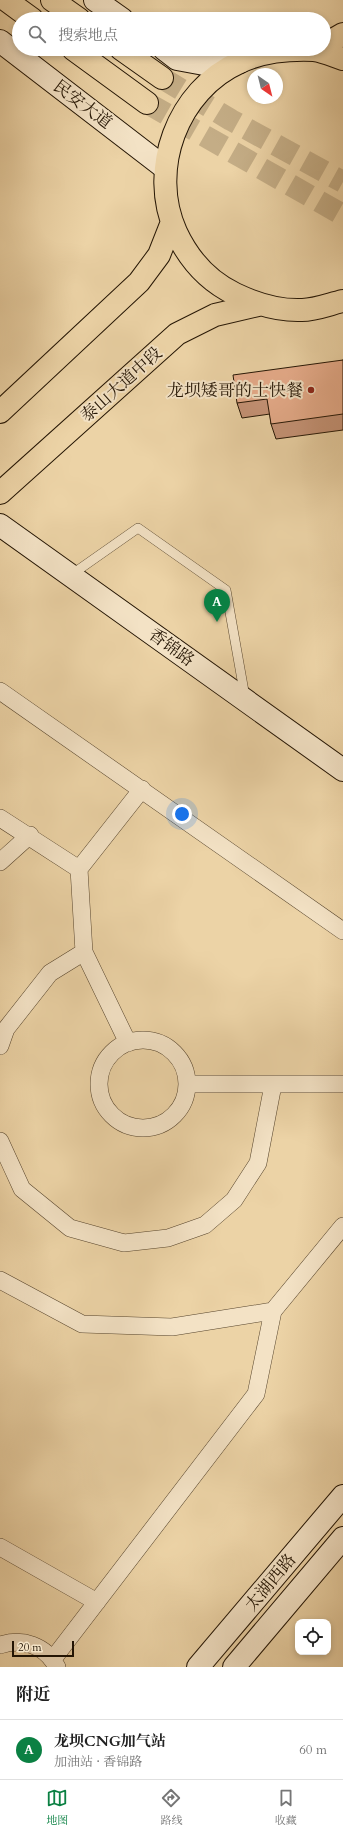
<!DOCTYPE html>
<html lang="zh">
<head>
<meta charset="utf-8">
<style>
  body { margin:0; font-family:Cardo,"Noto Serif SC",serif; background:#f6f6f6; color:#222 }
  .controls { position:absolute; right:12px; bottom:12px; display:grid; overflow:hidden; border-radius:8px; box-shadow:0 2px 6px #0003 }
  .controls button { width:36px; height:36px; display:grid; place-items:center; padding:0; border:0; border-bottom:1px solid #e0e0e0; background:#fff; color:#222; font:20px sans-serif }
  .compass { position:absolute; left:247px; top:68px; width:36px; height:36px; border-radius:50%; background:#fff; box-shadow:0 2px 6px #0003; rotate:145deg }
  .scale { position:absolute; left:12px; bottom:10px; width:62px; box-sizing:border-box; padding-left:4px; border:2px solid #241504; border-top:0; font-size:11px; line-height:14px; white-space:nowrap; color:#241504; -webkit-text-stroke:3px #f3e2c5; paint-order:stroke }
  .you { position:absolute; left:182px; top:814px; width:14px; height:14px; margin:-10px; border:3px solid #fff; border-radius:50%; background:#1a73e8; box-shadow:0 0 0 6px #1a73e833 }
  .badge { display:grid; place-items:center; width:26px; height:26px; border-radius:50%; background:#0b8043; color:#fff; font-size:13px; font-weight:700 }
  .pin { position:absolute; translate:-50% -33px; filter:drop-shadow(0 1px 2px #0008) }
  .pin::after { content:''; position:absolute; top:21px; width:14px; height:12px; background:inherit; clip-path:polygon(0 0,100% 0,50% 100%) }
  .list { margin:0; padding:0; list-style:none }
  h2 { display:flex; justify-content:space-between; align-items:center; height:52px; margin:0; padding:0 16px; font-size:17px }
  h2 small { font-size:13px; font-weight:400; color:#767676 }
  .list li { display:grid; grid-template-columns:26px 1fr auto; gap:12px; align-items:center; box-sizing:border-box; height:60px; padding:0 16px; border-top:1px solid #e0e0e0 }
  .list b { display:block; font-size:15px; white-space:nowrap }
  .list p { margin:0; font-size:13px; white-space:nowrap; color:#767676 }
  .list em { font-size:13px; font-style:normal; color:#767676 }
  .icon { flex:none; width:22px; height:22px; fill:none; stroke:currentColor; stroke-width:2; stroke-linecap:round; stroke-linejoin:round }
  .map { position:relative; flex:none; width:343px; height:1667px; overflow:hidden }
  .search { position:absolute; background:#fff; box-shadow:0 2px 6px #0003; left:12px; right:12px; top:12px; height:44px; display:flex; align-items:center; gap:10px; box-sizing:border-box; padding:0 14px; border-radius:22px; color:#767676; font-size:15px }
  .sheet { height:112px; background:#fff }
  nav { display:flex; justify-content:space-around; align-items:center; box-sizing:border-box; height:56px; border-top:1px solid #e0e0e0; background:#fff; font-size:11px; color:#767676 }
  nav a { display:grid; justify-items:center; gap:2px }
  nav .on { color:#0b8043 }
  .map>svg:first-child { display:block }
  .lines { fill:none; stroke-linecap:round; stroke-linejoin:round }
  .primary-tunnel { stroke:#c4ad86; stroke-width:22; stroke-dasharray:22 11; stroke-linecap:butt }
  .lane-casing { stroke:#56442c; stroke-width:10 }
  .street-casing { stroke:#56442c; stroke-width:18 }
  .secondary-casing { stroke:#241504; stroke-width:24 }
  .primary-casing { stroke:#241504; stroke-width:24 }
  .lane { stroke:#f3e2c5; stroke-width:9 }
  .street { stroke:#f3e2c5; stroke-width:17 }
  .secondary { stroke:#f3e2c5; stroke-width:22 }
  .primary { stroke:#ecd3a6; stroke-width:22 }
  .wall { fill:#c79478; stroke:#241504 }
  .building { fill:#e7ac8b; stroke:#241504 }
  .poi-dot { fill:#8f2418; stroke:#f3e2c5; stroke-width:1.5 }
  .labels { text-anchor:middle; stroke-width:4; stroke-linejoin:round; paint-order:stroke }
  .street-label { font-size:17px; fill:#241504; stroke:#f3e2c5 }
  .poi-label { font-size:17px; fill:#241504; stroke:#f3e2c5; text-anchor:end }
</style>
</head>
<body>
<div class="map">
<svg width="343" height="1667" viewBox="0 0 343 1667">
  <rect width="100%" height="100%" fill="#ecd3a6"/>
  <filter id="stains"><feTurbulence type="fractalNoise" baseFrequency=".005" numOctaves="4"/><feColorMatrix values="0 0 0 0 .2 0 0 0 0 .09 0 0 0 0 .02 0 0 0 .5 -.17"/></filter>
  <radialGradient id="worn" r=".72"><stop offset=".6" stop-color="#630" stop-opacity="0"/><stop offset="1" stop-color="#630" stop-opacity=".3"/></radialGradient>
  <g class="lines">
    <path class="primary-tunnel" d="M162,78L231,120L343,182
      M147,103L343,215"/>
    <defs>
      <path id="lane" d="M71,575L138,528L226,590L245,697"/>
      <path id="street" d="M0,691L343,931
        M0,818L79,869L84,952L128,1043
        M0,862L30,835
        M79,869L142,789
        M99 1084a44 44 0 1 1 88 0a44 44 0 1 1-88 0Z
        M0,1046L6,1029L50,973L84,952
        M187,1084H343
        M0,1141L22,1189L70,1228L124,1243L168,1238L205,1225L234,1200L258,1163L273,1085
        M0,1280L82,1324L172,1327L273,1311
        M0,1547L97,1602
        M0,1645C23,1638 45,1645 57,1667
        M53,1659L256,1394L273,1311L343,1226"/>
      <path id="secondary" d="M95,0L122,19
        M0,41L165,168
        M164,49L177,59L204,64L240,62
        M0,525L343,770
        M198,1667L343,1496
        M234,1667L343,1538"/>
      <path id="primary" d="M6,0L32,19
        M52,0L79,19
        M324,45L343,34
        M73,49L147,103
        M121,49L162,78
        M343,59C334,56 323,51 314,50C289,49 263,51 240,62C177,90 148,170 176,232C189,260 208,281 235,294C256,304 279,311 302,310C315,310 330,304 343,301
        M0,412L139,282L159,255L172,222
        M0,493L177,334L215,315L258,305"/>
    </defs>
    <use href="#lane" class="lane-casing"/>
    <use href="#street" class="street-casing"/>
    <use href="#secondary" class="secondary-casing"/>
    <use href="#primary" class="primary-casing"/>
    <use href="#lane" class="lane"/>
    <use href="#street" class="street"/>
    <use href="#secondary" class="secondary"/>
    <use href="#primary" class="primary"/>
  </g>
  <path class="wall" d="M343,360V430L276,439L271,424L270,414L242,418L237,403Z"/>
  <path class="building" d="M343,360V414L271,424L267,399L237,403L233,375Z"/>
  <circle class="poi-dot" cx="311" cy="390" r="4"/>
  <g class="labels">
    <g class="street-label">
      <text transform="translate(83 104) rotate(37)" y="6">民安大道</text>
      <text transform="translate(121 384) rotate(-42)" y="6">泰山大道中段</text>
      <text transform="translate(172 647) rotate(36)" y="6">香锦路</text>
      <text transform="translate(270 1582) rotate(-50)" y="6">太湖西路</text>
    </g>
    <g class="poi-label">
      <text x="303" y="396">龙坝矮哥的士快餐</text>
    </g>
  </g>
  <rect width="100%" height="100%" filter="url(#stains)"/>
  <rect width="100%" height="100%" fill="url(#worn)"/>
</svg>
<div class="controls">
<button><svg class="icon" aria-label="locate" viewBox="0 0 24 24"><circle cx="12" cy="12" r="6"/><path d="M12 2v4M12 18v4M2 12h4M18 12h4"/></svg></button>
</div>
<svg class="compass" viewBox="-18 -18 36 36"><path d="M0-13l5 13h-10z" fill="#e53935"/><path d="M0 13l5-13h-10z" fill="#767676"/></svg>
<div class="scale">20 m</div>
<div class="you"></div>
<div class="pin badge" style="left:217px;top:622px">A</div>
<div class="search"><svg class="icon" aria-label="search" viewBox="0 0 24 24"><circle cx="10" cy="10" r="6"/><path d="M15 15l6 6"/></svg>搜索地点</div>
</div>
<section class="sheet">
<h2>附近<small></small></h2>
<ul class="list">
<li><span class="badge">A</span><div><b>龙坝CNG加气站</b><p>加油站 · 香锦路</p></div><em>60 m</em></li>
</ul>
</section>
<nav>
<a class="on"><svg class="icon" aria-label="map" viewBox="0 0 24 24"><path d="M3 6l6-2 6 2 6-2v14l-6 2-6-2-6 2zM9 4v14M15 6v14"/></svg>地图</a>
<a><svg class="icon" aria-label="directions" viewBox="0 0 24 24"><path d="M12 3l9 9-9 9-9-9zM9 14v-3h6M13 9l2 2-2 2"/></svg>路线</a>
<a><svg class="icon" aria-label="saved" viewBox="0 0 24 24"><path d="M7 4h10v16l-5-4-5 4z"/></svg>收藏</a>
</nav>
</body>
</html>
